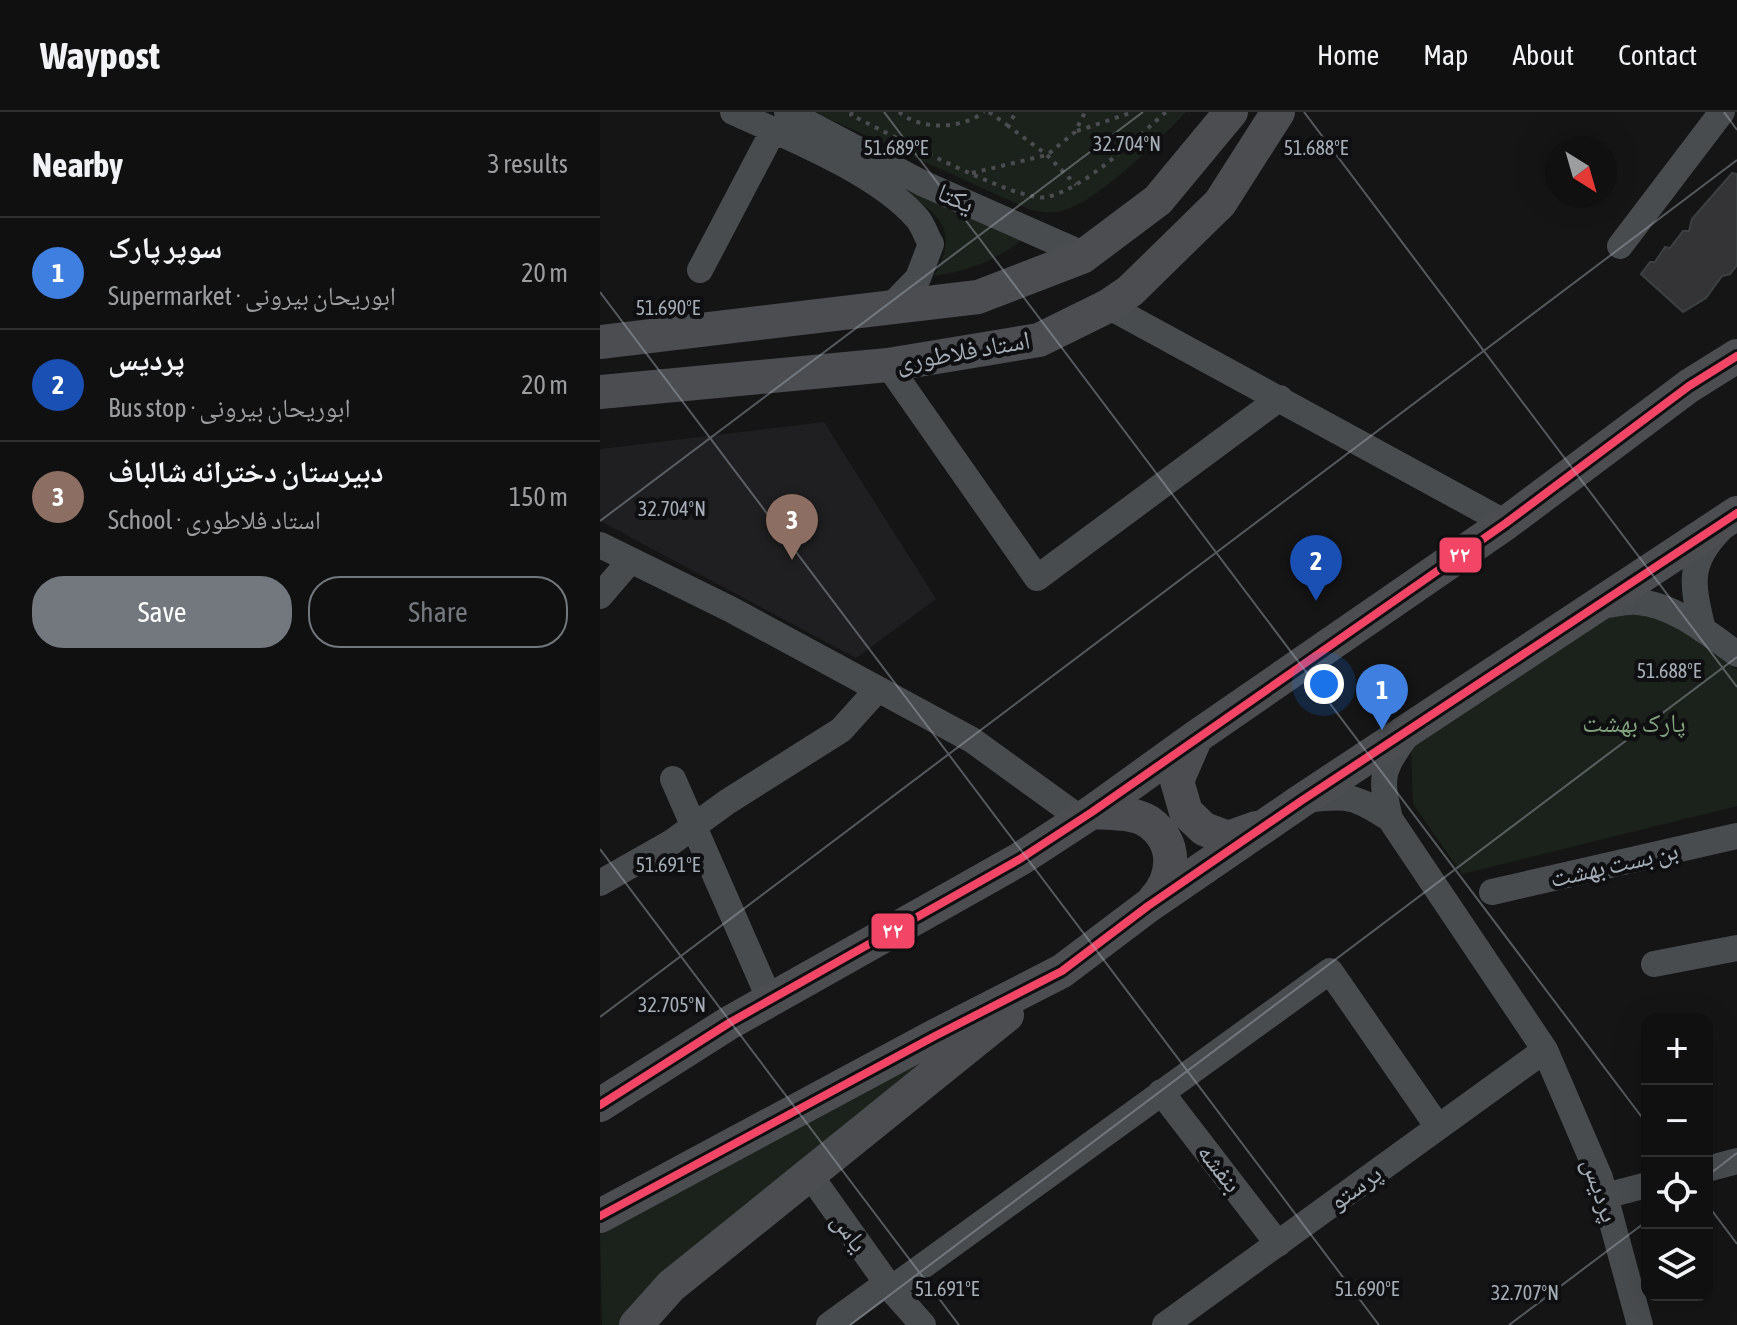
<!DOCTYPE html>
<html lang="en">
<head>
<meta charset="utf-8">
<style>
  body { margin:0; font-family:"Asap Condensed","Noto Naskh Arabic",sans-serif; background:#1e1e1e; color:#f1f3f6 }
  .controls { position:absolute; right:24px; bottom:24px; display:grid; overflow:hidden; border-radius:16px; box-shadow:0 8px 32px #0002 }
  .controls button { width:72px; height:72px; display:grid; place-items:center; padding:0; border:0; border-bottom:2px solid #303030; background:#101010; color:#f1f3f6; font:40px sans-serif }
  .compass { position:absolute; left:945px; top:24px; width:72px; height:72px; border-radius:50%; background:#101010; box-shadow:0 8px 32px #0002; rotate:143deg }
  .you { position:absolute; left:724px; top:572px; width:28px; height:28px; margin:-20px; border:6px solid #fff; border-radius:50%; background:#1a73e8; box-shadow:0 0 0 12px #1a73e833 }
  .badge { display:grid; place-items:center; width:52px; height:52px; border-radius:50%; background:#73787e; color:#fff; font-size:26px; font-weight:700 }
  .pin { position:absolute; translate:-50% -66px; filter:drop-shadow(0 2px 4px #0008) }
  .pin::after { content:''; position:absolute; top:42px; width:28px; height:24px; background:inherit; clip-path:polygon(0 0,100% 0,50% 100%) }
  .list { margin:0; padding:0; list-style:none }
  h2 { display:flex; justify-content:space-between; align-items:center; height:104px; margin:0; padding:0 32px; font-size:34px }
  h2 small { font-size:26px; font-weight:400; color:#9c9d9f }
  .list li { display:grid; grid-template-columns:52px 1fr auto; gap:24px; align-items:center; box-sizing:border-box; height:112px; padding:0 32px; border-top:2px solid #303030 }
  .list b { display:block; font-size:30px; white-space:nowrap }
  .list p { margin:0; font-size:26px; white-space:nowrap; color:#9c9d9f }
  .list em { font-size:26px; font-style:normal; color:#9c9d9f }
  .actions { display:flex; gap:16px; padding:24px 32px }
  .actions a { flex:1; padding:18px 0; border:2px solid #73787e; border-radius:32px; text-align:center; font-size:28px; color:#73787e }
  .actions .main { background:#73787e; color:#fff }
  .icon { flex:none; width:44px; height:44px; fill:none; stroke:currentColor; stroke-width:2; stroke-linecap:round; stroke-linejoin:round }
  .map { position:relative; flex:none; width:1137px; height:1213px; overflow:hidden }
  header { display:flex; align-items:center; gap:48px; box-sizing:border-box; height:112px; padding:0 40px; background:#101010; border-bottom:2px solid #303030 }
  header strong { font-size:38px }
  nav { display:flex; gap:44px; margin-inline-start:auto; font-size:28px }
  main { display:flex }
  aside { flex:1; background:#101010 }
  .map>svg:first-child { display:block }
  .built { fill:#1f1f21 }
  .green { fill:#1b221b }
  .building { fill:#343436; stroke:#3d4041; stroke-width:2 }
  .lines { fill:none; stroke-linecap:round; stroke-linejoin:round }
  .path { stroke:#4b4c50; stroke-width:4; stroke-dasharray:4 6; stroke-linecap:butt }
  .minor { stroke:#494c4e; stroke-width:26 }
  .major { stroke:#4b4d50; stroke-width:34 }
  .bus-1-casing { stroke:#0f0f11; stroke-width:14 }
  .bus-1 { stroke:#f34667; stroke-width:8 }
  .ticks { fill:none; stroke:#a5aeb7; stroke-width:2; stroke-opacity:0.45 }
  .labels { text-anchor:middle; stroke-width:8; stroke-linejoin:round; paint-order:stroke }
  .street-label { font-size:26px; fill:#a5aeb7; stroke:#0f0f11 }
  .park-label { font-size:26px; fill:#80a27c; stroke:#0f0f11 }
  .ticks-label { font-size:20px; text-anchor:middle; fill:#a5aeb7; stroke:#0f0f11; stroke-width:8; stroke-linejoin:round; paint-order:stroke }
  .line-badge { stroke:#0f0f11; stroke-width:3 }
  .badge-label { font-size:22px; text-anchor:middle; font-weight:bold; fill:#fff }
</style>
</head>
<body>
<header>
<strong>Waypost</strong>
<nav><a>Home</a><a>Map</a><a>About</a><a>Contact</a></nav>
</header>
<main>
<aside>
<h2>Nearby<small>3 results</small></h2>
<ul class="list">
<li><span class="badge" style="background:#3f7fe0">1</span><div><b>سوپر پارک</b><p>Supermarket · ابوریحان بیرونی</p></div><em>20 m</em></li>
<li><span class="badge" style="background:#1a4fb4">2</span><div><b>پردیس</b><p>Bus stop · ابوریحان بیرونی</p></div><em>20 m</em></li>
<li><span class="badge" style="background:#8d6e63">3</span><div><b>دبیرستان دخترانه شالباف</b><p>School · استاد فلاطوری</p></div><em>150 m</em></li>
</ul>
<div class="actions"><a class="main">Save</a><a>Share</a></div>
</aside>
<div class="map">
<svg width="1137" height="1213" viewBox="0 0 1137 1213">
  <rect width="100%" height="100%" fill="#151515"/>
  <path class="built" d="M224,310L336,487L256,546L0,409V337Z"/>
  <path class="green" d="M214,0H586C560,27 493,96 456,100C448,101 439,99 431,98Z
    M297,70L421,128C396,149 367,159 334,164C360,119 341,101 300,79Z
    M1038,484L1137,558V694L862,762L813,692L811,636Z
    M368,921L24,1213H2L0,1122Z"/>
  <path class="building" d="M1132,61L1137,62V153L1130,162L1122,164L1106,186L1083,200L1041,162L1050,150H1055L1065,135L1070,136L1083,119H1089L1092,107Z"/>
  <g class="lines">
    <path class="path" d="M252,0L251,3C284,19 419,92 447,85C486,76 536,26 566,0
      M299,0C321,19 362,17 384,0
      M389,0L407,13L417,0
      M407,13L447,43L476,73
      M477,19L533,0
      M372,61L447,43L475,20L485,0"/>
    <path class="minor" d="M133,0C188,25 276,60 316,105C323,112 326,124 331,132L318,166L289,196
      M187,0L322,71L485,143
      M1020,134L1122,0
      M100,158L173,19
      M508,194L906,411
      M288,253L437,466L680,286
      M0,433L130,497L372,628L481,707
      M0,484L30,449
      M999,494C1011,493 1025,489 1037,490C1073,492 1109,522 1137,542
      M1103,518C1093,475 1086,453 1119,419
      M806,624C781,660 780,664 790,707L945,938L1000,1066L1040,1213
      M73,667L170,888
      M708,688C748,682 757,685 790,707
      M0,771L72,730L127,690L241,618L278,577
      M892,780L1137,724
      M1054,852L1137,836
      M561,980L678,1132
      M1107,1057L1137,1049
      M210,1063L291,1177L323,1213
      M1005,1084L1047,1073
      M291,1177L730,859L838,1015
      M229,1213L287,1171
      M565,1213L945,938"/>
    <path class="major" d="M0,230L378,185L482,145L558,88L631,0
      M0,280L288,253L439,228L508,194L530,179L620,91L678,0
      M596,625L577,669L586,700L604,717L628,726L656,716
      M492,700C509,701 534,700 549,710C578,731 575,765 554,788
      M0,993L129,911L420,747L492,700L596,625L906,411L1089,274L1137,244
      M0,1104L335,924L462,859L548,794L701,689L1137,401
      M36,1213L71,1174L407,903"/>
    <defs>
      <path id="bus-1" d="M0,993L129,911L420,747L492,700L906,411L1089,274L1137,244
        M0,1104L335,924L462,859L548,794L701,689L1137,401"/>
    </defs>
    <use href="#bus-1" class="bus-1-casing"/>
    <use href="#bus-1" class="bus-1"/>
  </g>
  <path class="ticks" d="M284,0L1047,1012M704,0L1137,575M1124,0L1137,18M0,180L779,1213M0,409L543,0M0,737L359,1213M0,905L1137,48M1107,1064L1137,1041M1107,1092L1137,1132M250,1213L1137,545M909,1213L1047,1109"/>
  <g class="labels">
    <g class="street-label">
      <text transform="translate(356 86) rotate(24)" y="9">یکتا</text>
      <text transform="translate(363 239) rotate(-10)" y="9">استاد فلاطوری</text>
      <text transform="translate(1014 752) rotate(-13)" y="9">بن بست بهشت</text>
      <text transform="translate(620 1056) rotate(52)" y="9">بنفشه</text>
      <text transform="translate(755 1075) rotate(-36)" y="9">پرستو</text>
      <text transform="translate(1001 1078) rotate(72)" y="9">پردیس</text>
      <text transform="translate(250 1120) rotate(54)" y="9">یاس</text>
    </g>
    <g class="park-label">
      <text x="1034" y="620">پارک بهشت</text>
    </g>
  </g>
  <g class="ticks-label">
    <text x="527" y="39">32.704°N</text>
    <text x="296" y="43">51.689°E</text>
    <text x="716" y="43">51.688°E</text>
    <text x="68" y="203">51.690°E</text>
    <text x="72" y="404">32.704°N</text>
    <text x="1069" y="566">51.688°E</text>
    <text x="68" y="760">51.691°E</text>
    <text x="72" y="900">32.705°N</text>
    <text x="347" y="1184">51.691°E</text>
    <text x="767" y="1184">51.690°E</text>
    <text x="925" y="1188">32.707°N</text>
  </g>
  <g class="line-badge">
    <rect x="838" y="424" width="45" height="38" rx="8" fill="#f34667"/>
    <rect x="270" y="800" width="46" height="38" rx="8" fill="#f34667"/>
  </g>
  <g class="badge-label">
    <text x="860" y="450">۲۲</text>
    <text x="293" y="826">۲۲</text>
  </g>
</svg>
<div class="controls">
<button>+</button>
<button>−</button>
<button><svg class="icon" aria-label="locate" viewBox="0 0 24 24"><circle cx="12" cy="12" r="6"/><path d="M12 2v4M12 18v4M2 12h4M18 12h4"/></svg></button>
<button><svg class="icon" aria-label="layers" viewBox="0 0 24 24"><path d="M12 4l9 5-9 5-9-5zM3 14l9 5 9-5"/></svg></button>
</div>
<svg class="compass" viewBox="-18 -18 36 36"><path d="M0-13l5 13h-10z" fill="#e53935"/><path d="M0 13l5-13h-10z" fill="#9c9d9f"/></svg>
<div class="you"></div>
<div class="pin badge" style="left:782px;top:618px;background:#3f7fe0">1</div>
<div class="pin badge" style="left:716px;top:489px;background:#1a4fb4">2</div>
<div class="pin badge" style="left:192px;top:448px;background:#8d6e63">3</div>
</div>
</main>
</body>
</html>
